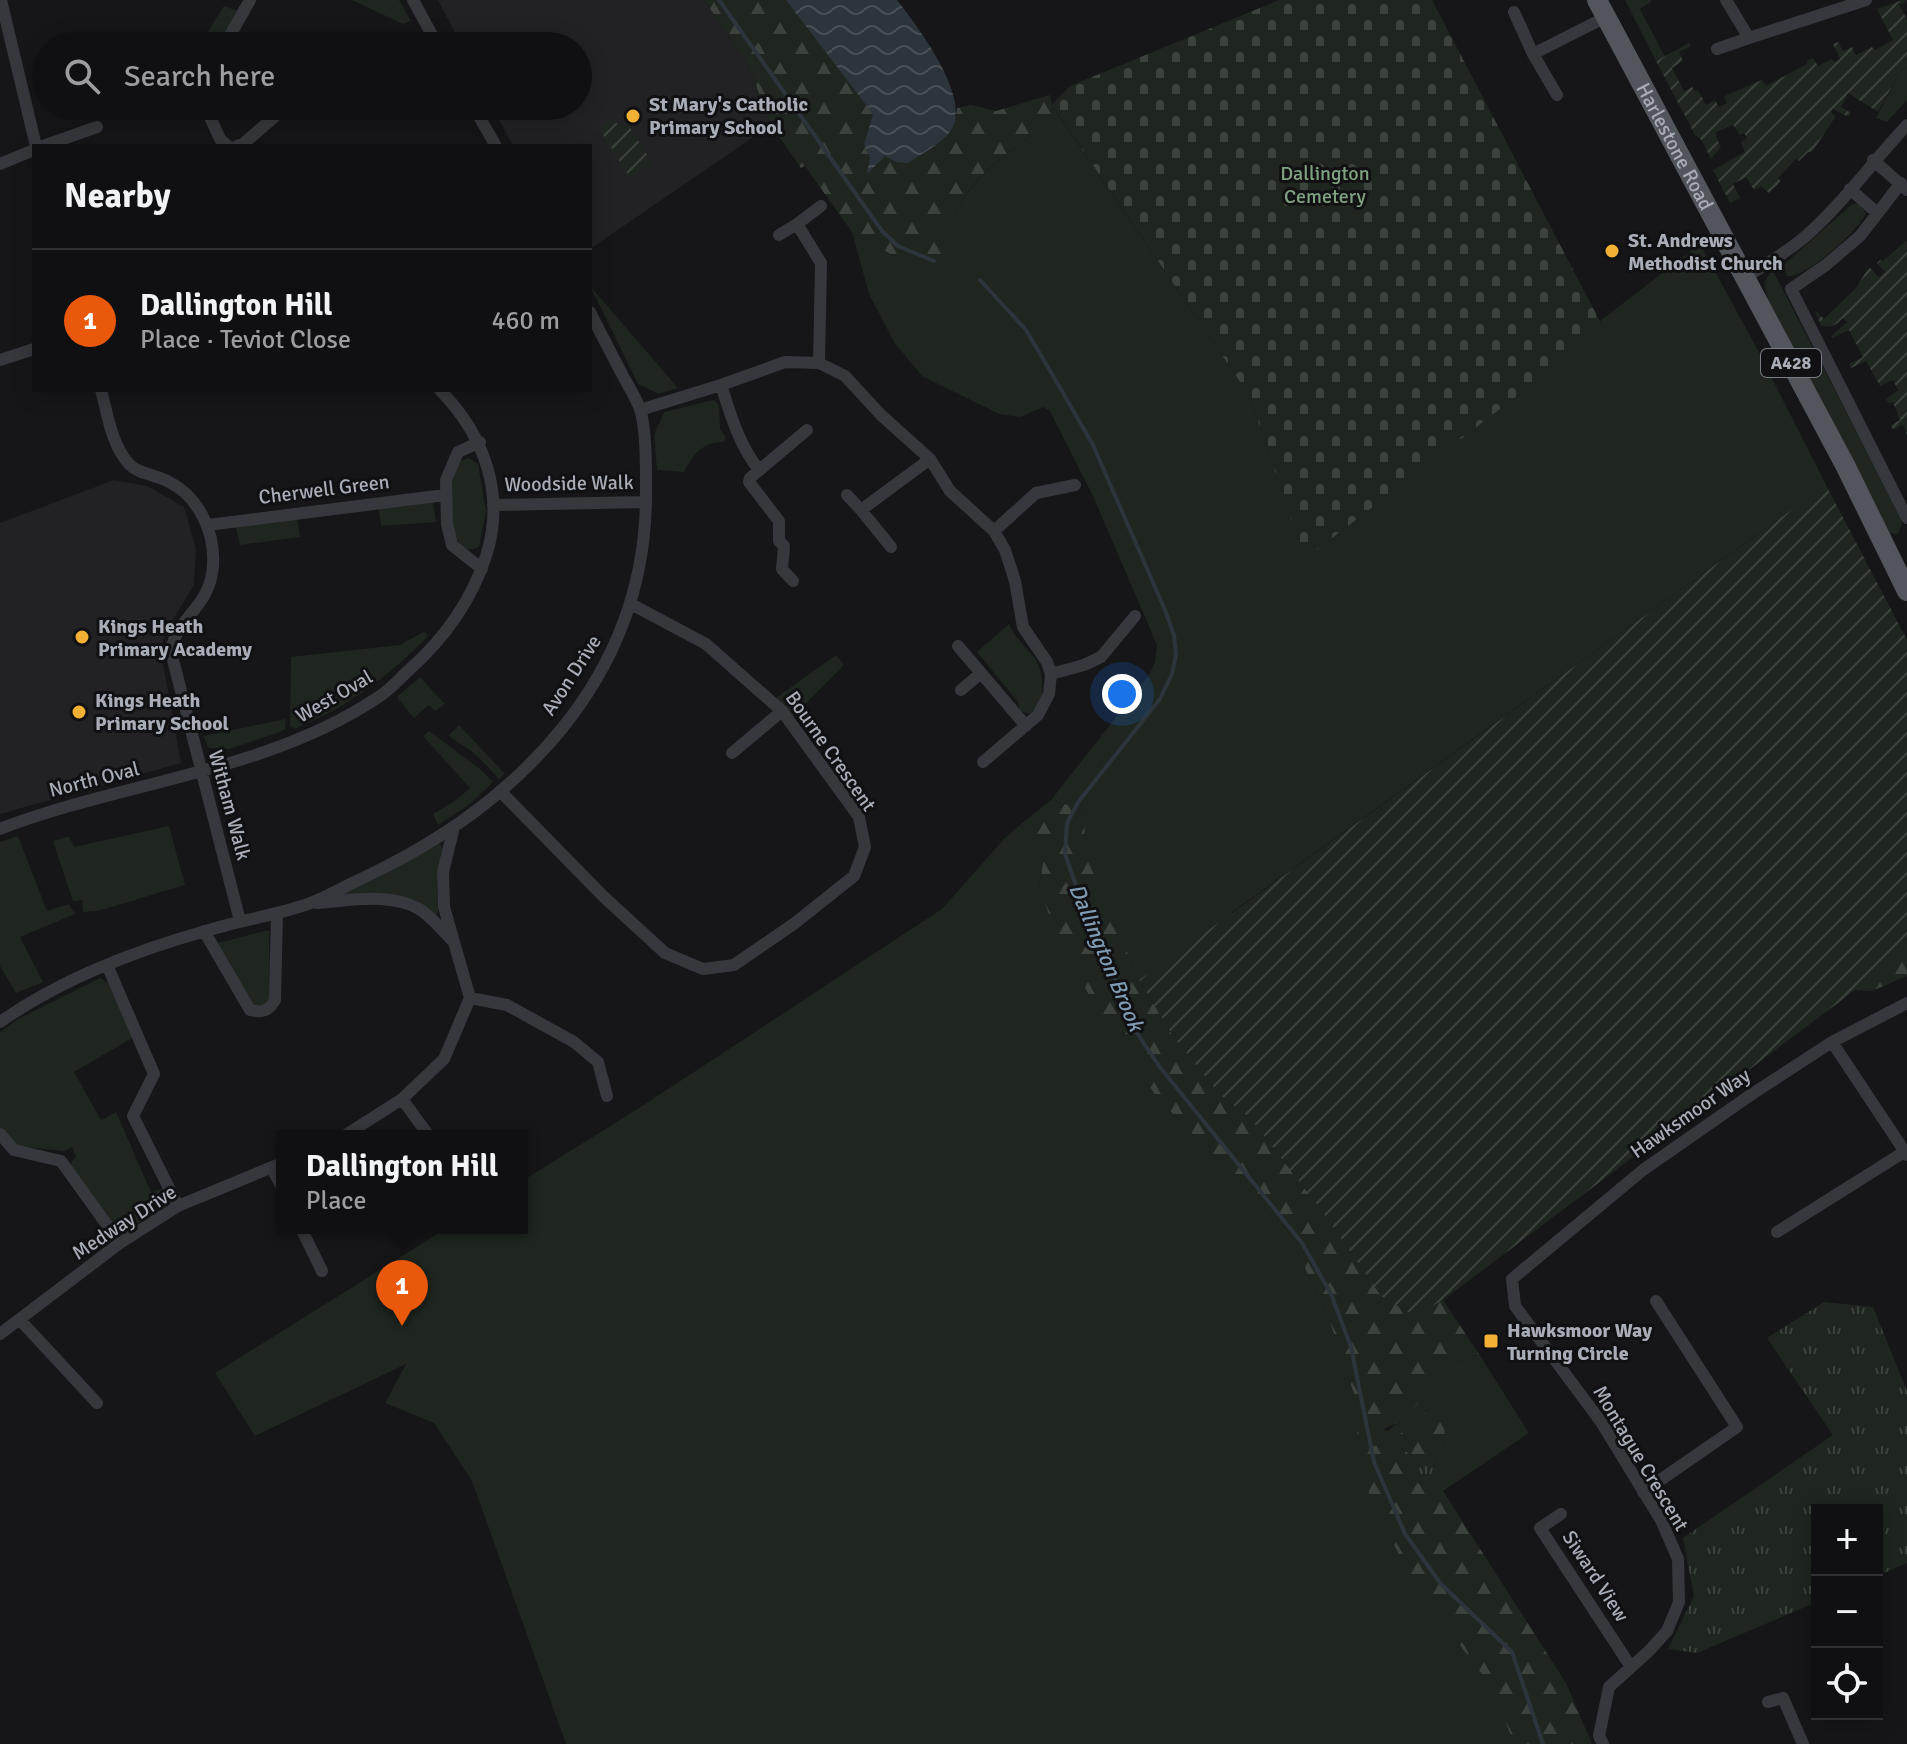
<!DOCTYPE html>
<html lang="en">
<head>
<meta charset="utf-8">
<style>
  body { margin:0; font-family:Signika,sans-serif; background:#19191b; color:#f1f3f6 }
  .controls { position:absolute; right:24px; bottom:24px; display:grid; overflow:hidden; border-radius:0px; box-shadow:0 4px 20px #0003 }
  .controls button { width:72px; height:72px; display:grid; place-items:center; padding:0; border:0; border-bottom:2px solid #303032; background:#101012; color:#f1f3f6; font:40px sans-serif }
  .you { position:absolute; left:1122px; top:694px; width:28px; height:28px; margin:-20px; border:6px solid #fff; border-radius:50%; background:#1a73e8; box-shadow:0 0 0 12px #1a73e833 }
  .badge { display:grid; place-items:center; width:52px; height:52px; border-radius:50%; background:#ea580c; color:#fff; font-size:26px; font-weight:700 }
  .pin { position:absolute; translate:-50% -66px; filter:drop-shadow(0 2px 4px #0008) }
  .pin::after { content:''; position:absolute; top:42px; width:28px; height:24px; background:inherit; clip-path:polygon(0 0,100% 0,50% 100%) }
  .popup { position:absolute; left:276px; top:1130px; width:252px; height:104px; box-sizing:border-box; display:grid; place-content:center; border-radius:0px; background:#101012; filter:drop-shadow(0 2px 6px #0005); font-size:26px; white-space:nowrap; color:#9c9d9f }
  .popup b { font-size:30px; color:#f1f3f6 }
  .popup::after { content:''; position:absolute; left:50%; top:100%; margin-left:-16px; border:16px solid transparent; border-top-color:#101012 }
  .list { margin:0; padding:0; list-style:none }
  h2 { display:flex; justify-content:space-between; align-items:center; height:104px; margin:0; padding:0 32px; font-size:34px }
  h2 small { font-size:26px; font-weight:400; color:#9c9d9f }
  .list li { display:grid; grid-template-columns:52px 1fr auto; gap:24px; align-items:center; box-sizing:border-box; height:144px; padding:0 32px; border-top:2px solid #303032 }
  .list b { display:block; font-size:30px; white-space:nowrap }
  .list p { margin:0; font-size:26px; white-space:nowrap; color:#9c9d9f }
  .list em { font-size:26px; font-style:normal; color:#9c9d9f }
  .icon { flex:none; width:44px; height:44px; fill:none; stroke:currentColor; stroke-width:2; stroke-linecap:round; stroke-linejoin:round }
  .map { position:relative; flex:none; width:1907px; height:1744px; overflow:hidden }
  .search { position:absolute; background:#101012; box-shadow:0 4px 20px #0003; left:32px; top:32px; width:560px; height:88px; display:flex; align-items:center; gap:20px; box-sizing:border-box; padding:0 28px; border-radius:44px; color:#9c9d9f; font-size:30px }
  .panel { position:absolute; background:#101012; box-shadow:0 4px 20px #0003; left:32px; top:144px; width:560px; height:248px; border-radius:0px }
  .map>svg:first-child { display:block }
  .built { fill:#222225 }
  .grass { fill:#1e261f }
  .forest { fill:url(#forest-firs) }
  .cemetery { fill:url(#cemetery-stones) }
  .park { fill:url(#park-tufts) }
  .garden { fill:url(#garden-furrows) }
  .water { fill:url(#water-waves) }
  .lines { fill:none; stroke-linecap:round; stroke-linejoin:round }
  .stream { stroke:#2c353c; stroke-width:4 }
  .street { stroke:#37383d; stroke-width:12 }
  .primary { stroke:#53555c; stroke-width:20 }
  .poi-dot { fill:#f2b134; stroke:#111113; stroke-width:3 }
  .labels { text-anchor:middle; stroke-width:6; stroke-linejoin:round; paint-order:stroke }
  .shield { fill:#111113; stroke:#7b7e86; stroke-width:2 }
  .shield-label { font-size:18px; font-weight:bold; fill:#a8adb8 }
  .poi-label { font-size:20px; font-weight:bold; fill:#a8adb8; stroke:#111113; text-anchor:start }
  .street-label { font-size:20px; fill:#a8adb8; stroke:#111113 }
  .park-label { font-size:20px; fill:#7fa381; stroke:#111113 }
  .water-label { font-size:22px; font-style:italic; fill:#7f9bb3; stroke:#111113 }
</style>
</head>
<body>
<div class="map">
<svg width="1907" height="1744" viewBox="0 0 1907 1744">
  <defs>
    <pattern id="forest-firs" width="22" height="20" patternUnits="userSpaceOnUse" patternTransform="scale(2)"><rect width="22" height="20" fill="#1e261f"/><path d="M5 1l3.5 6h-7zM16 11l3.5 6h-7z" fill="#3c433d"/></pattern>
    <pattern id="cemetery-stones" width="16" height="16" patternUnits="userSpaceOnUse" patternTransform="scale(2)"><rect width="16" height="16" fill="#1e261f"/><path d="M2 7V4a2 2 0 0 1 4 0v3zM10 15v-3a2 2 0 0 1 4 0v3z" fill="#3c433d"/></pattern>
    <pattern id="park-tufts" width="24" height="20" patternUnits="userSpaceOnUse" patternTransform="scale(2)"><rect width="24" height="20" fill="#1e261f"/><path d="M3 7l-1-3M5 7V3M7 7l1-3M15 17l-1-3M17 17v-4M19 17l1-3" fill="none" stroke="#3c433d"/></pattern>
    <pattern id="garden-furrows" width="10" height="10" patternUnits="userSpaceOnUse" patternTransform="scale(2)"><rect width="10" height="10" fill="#1e261f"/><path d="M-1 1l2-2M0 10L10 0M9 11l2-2" fill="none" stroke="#3c433d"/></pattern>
    <pattern id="water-waves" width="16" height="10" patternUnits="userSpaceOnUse" patternTransform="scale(2)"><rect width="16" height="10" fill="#2c353c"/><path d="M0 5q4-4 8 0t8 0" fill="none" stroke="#485056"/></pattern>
  </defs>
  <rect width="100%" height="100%" fill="#161618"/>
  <path class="built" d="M438,0H704L748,64L771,125L590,249V146H513L492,106H578V46H462Z
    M114,480L147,486L184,507L196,549L194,585L169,626L160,648L181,763L0,814V523Z"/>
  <path class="grass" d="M352,0H399L411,21L403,24Z
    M1625,0H1651V2L1640,9L1665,57L1656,61Z
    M224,6L238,11L216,46H199Z
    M1907,67V100L1887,122L1876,118L1901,69Z
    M1059,116L1249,395L1305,558L1604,329L1600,321L1700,244L1754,343L1826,485L1231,913L1319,1207L1139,980L1081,846L1088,811L1051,800L1149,675L1155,662L1157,645L1093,496L1050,411L1043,407L1020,417L999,414L922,376L894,342L869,294L852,232L894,256L941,257C955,182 1002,157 1059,116Z
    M1852,204H1860L1866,213C1859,230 1806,279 1787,276L1783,266L1787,262Z
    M1772,269L1899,513L1902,524L1898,534L1889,533L1768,300L1764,283Z
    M590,286L678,388L659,394L638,384Z
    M714,400L719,405L720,429L726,438L723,442C702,442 693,455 684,472L657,470L654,435L664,412Z
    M469,458L478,464L486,511L479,547C451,561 449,509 450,491C451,480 455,470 459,461Z
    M433,501L436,522L381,526L378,504Z
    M297,515L300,537L240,545L235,524Z
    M1009,624C1023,654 1045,653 1042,692C1041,702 1039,709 1030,714L1020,711L1018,702L977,652Z
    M425,631L428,636C391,675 345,709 294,729L290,726L291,657L400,645Z
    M836,655L844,665L793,716L776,698Z
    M420,677L445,704L435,711L429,705L414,718L397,697Z
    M286,719L285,729L280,732L229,749L209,748L203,736Z
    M459,725L505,774L499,779C490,769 481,759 470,750C462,744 456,743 449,735Z
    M429,731L480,769L493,782L470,804L438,825L433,814L456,800L470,788L423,736Z
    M1020,825L1044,857L1039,887L1158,1099L1287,1230L1329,1319L1358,1406L1387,1431C1412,1414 1424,1396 1437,1370L1479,1354L1529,1433L1443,1491L1434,1464L1445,1442L1431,1407L1393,1440L1415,1585L1494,1689L1514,1744H566L472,1481L434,1423L385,1403L406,1364L255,1436L215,1373L447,1228H522V1181L636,1110L942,909L1005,838Z
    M169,826L185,885L98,911L83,912L82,900L73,901L53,841L69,836L74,847Z
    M18,836L47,911L69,904L75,914L20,937L43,982L16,993L0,966V842Z
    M439,843L444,850L437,872L438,914L434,916L417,904L344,897L343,893L380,877Z
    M269,930L270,1000L267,1004L256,1006L251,1003L218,943Z
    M100,978L108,983L134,1037L74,1072L101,1120L116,1112L151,1192L164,1188L169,1198L167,1206L125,1231L117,1230L72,1169L71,1162L76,1157L72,1147L64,1151L15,1146L0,1129V1032L18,1019Z"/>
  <path class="forest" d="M704,0H786L795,9L873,114L864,144L870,158L868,172L885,156L896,162L956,117L957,108L971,105L996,111L1050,95L1052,105L1059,116C1002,157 954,182 942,257L916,263L894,256L852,232L805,166L801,168L771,125L748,64Z
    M1051,800L1088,811L1082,847L1139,980L1173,1036L1219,1094L1251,1119L1319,1207L1381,1295L1415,1316L1443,1300L1479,1354L1437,1370C1415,1412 1407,1428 1357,1434L1358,1406L1329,1319L1287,1230L1158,1099L1089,995L1056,933L1039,887L1044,857L1020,825Z
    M1907,950V976L1872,991L1855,990Z
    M1431,1407L1444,1419L1445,1442L1434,1464L1443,1491L1566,1683L1592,1744H1514L1493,1689L1415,1585L1369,1497L1366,1449L1393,1440Z"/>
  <path class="cemetery" d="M1279,0H1432L1604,329L1305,559L1249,395L1052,105L1070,86Z"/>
  <path class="park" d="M1824,1302L1873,1307L1907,1391V1563L1877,1576V1510H1817V1602L1697,1653L1668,1649L1694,1596L1683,1538L1833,1435L1767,1338Z
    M1404,1451L1415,1455L1441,1474L1444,1488L1439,1493C1422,1488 1404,1477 1400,1458Z"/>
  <path class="garden" d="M1903,0L1907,1L1899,5L1907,19V67L1901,69L1878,112L1848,93L1841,107L1851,113L1849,117L1833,109L1831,113L1836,116L1812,152H1808L1799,161L1796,159L1778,178L1781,181L1769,193L1761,186L1754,190L1746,177L1733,184L1740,198L1730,203L1713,170L1745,152L1741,142L1747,138L1744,133L1740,135L1733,125L1716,132V137L1721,147L1711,159L1700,138L1695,135L1656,61L1689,43L1691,46L1679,52L1683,61L1672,68L1684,91L1692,87L1695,91L1698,90L1706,105L1715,100L1719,107L1727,103L1724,97L1729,94L1762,80L1766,86L1807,64V61L1813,58L1818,66L1832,59L1834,62L1840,59L1833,44L1838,42L1843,51L1852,47L1856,55L1872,47L1875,50L1893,40L1877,9Z
    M613,117L620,128L628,124L652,163L630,178L599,128Z
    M1907,240V435L1903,425L1893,430L1891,425L1900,420L1893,402L1888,403L1886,399L1898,390L1893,380L1880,386L1866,361L1851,368L1849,364L1863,357L1849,330L1832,338L1831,336L1847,322L1843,318C1836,325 1831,329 1821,325L1815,312L1816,311L1824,319L1856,288L1869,267L1879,277L1885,272L1877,263L1880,260L1883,261Z
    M1826,485L1907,640V951L1443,1300L1415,1316L1381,1296L1319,1207L1251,1119L1219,1094L1173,1036L1139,980Z"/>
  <path class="water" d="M786,0H897C917,26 976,102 949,133C939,145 921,154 908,163L896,162L885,156L867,174L870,158L864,144L873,114Z"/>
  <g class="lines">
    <path class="stream" d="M719,0L882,231L898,246L934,261
      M980,280L1026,330L1059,386L1093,445L1165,610L1174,635L1176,654L1172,674L1160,699L1079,801L1067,823L1065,854L1075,883L1101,935L1117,986L1137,1033L1159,1066L1302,1243L1331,1294L1351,1347L1374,1462L1405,1534L1441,1584L1512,1652L1543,1744"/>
    <path class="street" d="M1,0L36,146
      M413,0L438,46
      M1514,12L1533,54L1557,95
      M1749,38L1866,0
      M224,46L250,0
      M1717,49L1749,38L1726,0
      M1533,54L1606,17
      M205,106L220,139L228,146
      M473,106L496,146
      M43,146L97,127
      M237,146L243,144L287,106
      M1873,160L1907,190
      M0,164L34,150
      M1901,183L1860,236L1826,265L1791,289L1907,518
      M1850,189L1876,212
      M779,235L797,224
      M1746,277C1766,264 1789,251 1807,235C1844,202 1873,161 1907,125
      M0,360L34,349
      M819,363L821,263L797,224L821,206
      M721,385C731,416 739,445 759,470
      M101,390C108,415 111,445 130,465C139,474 157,475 169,482C199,497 215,532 213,565C211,608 175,618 171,652L240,921
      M640,410L721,385L785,362L819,363L845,376L881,415L930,459L950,491L994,531L1005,550L1015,581L1023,627L1047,662L1051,674L1049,694L1038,715L983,762
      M480,442L458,452L446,480L447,524L452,545L482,569
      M847,495L861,510
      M493,505L646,502
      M208,525L445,495
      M994,531L1036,493L1075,485
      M891,547L861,510L930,459
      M793,581L782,569L784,546L779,541V521L749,482L750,478L807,430
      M958,646L1026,726
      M1051,674L1084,665L1101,657L1135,616
      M961,690L981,673
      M732,753L782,711
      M500,791L604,897L665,953L703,969L734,965L795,923L854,876L865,847L859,817L782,711L706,644L631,604
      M454,827L443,872L444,907L470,998
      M0,829C124,781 264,773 377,698C389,691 399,679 409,670C445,638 471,602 486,556C506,494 484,435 440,390
      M317,903C349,901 390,892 419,909C431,916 442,930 452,940
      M204,931L250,1010C262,1013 269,1011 275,1000L277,913
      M107,965L154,1074L133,1116L178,1206
      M470,998L507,1005L574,1042L598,1062L607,1096
      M0,1022C61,979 137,950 209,930C242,920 276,915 308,904C327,897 345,886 363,878C518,805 644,679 646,499C646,475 647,431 640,409C636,398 629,387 623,376C612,355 601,334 590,312
      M1832,1042L1907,1155
      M402,1099L429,1136
      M0,1134L14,1150L61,1161L120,1243
      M344,1136L402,1099L444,1059L470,998
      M272,1168L282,1188
      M301,1228L322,1271
      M1777,1232L1904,1152
      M20,1320L97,1403
      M0,1334L120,1243L178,1206L282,1163
      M1643,1492L1737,1427L1656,1301
      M1561,1514L1540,1528L1631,1667
      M1768,1702L1783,1698L1803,1744
      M1603,1744L1599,1736L1609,1687L1649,1651L1667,1631L1679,1602L1678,1559L1662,1522L1601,1422L1515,1306L1512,1279L1643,1170L1752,1094L1832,1042L1907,1003"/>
    <path class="primary" id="s1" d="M1597,0L1845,465L1907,591"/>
  </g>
  <g class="poi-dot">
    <circle cx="633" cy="116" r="8"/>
    <circle cx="1612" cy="251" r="8"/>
    <circle cx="82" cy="637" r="8"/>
    <circle cx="79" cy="712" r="8"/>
    <rect x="1483" y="1333" width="16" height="16" rx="4"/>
  </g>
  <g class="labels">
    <rect class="shield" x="1761" y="349" width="60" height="28" rx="6"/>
    <g class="shield-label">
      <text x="1791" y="369">A428</text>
    </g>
    <g class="poi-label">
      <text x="649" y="111">St Mary's Catholic<tspan x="649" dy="23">Primary School</tspan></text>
      <text x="1628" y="247">St. Andrews<tspan x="1628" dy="23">Methodist Church</tspan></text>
      <text x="98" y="633">Kings Heath<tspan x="98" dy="23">Primary Academy</tspan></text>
      <text x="95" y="707">Kings Heath<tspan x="95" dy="23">Primary School</tspan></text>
      <text x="1507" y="1337">Hawksmoor Way<tspan x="1507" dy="23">Turning Circle</tspan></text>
    </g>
    <g class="street-label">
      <text dy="7" stroke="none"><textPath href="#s1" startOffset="166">Harlestone Road</textPath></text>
      <text transform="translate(569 483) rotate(-1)" y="7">Woodside Walk</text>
      <text transform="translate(324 489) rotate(-7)" y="7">Cherwell Green</text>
      <text transform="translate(571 675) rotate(-57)" y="7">Avon Drive</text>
      <text transform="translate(334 696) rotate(-30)" y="7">West Oval</text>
      <text transform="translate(831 751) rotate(55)" y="7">Bourne Crescent</text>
      <text transform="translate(94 779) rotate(-14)" y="7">North Oval</text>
      <text transform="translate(230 805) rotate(75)" y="7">Witham Walk</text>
      <text transform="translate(1690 1113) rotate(-35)" y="7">Hawksmoor Way</text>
      <text transform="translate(124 1222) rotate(-33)" y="7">Medway Drive</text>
      <text transform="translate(1641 1458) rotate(59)" y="7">Montague Crescent</text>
      <text transform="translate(1596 1576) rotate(57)" y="7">Siward View</text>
    </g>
    <g class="park-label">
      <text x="1325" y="180">Dallington<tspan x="1325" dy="23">Cemetery</tspan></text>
    </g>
    <g class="water-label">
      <text transform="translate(1107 957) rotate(67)" y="8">Dallington Brook</text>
    </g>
  </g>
</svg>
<div class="controls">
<button>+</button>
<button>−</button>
<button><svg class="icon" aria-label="locate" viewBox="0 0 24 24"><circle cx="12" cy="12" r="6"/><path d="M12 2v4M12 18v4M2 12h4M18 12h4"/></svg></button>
</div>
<div class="you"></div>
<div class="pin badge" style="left:402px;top:1326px">1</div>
<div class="popup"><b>Dallington Hill</b>Place</div>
<div class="search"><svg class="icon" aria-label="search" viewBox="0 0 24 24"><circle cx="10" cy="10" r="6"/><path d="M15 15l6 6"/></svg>Search here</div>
<section class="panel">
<h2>Nearby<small></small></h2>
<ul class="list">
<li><span class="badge">1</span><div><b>Dallington Hill</b><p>Place · Teviot Close</p></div><em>460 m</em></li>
</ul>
</section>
</div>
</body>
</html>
